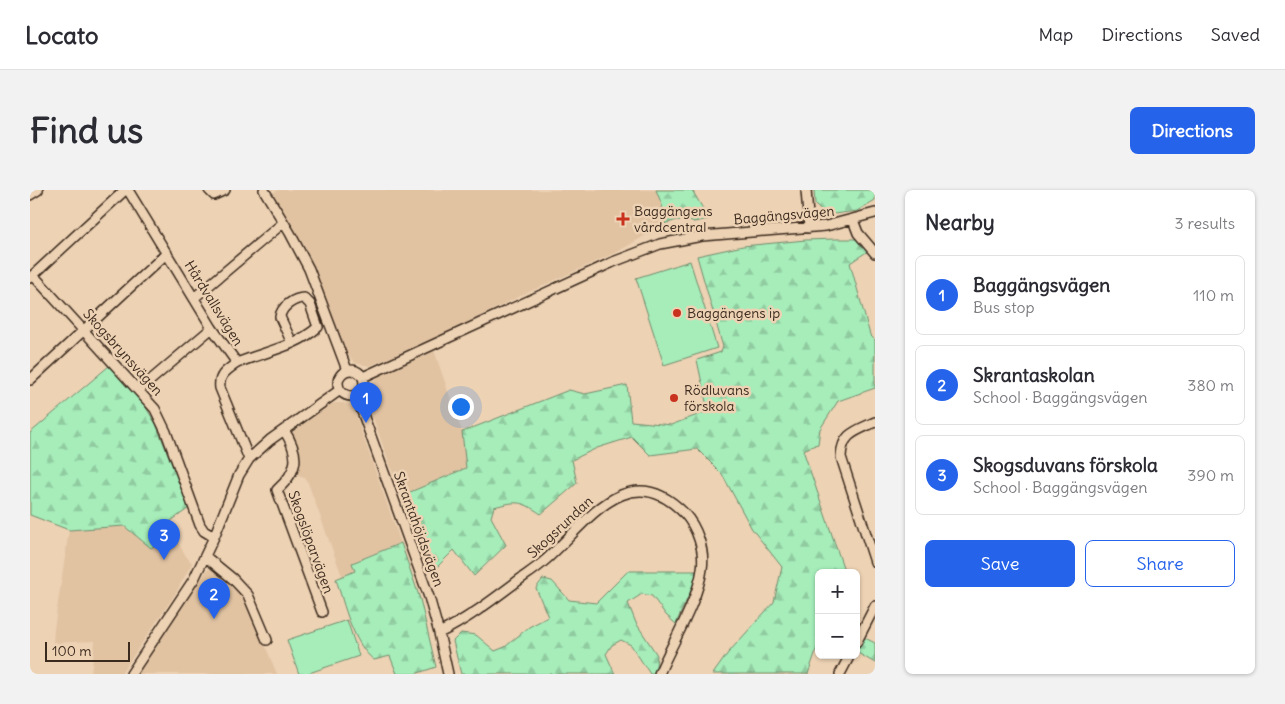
<!DOCTYPE html>
<html lang="en">
<head>
<meta charset="utf-8">
<style>
  body { margin:0; font-family:Delius,sans-serif; background:#f2f2f3; color:#2b2b33 }
  .controls { position:absolute; right:15px; bottom:15px; display:grid; overflow:hidden; border-radius:8px; box-shadow:0 1px 4px #0004 }
  .controls button { width:45px; height:45px; display:grid; place-items:center; padding:0; border:0; border-bottom:1px solid #e1e1e2; background:#fff; color:#2b2b33; font:25px sans-serif }
  .scale { position:absolute; left:15px; bottom:12px; width:85px; box-sizing:border-box; padding-left:5px; border:2px solid #3b2a1e; border-top:0; font-size:14px; line-height:18px; white-space:nowrap; color:#3b2a1e; -webkit-text-stroke:4px #edd2b4; paint-order:stroke }
  .you { position:absolute; left:430px; top:216px; width:18px; height:18px; margin:-12px; border:4px solid #fff; border-radius:50%; background:#1a73e8; box-shadow:0 0 0 8px #1a73e833 }
  .badge { display:grid; place-items:center; width:32px; height:32px; border-radius:50%; background:#2563eb; color:#fff; font-size:16px; font-weight:700 }
  .pin { position:absolute; translate:-50% -41px; filter:drop-shadow(0 1px 2px #0008) }
  .pin::after { content:''; position:absolute; top:26px; width:18px; height:15px; background:inherit; clip-path:polygon(0 0,100% 0,50% 100%) }
  .list { margin:0; padding:0; list-style:none }
  h2 { display:flex; justify-content:space-between; align-items:center; height:65px; margin:0; padding:0 20px; font-size:21px }
  h2 small { font-size:16px; font-weight:400; color:#7c7c81 }
  .list li { display:grid; grid-template-columns:32px 1fr auto; gap:15px; align-items:center; box-sizing:border-box; height:80px; margin:0 10px 10px; padding:0 10px; border:1px solid #e1e1e2; border-radius:8px }
  .list b { display:block; font-size:19px; white-space:nowrap }
  .list p { margin:0; font-size:16px; white-space:nowrap; color:#7c7c81 }
  .list em { font-size:16px; font-style:normal; color:#7c7c81 }
  .actions { display:flex; gap:10px; padding:15px 20px }
  .actions a { flex:1; padding:11px 0; border:1px solid #2563eb; border-radius:8px; text-align:center; font-size:18px; color:#2563eb }
  .actions .main { background:#2563eb; color:#fff }
  .map { position:relative; flex:none; width:845px; height:484px; overflow:hidden; border-radius:8px }
  header { display:flex; align-items:center; gap:30px; box-sizing:border-box; height:70px; padding:0 25px; background:#fff; border-bottom:1px solid #e1e1e2 }
  header strong { font-size:24px }
  nav { display:flex; gap:28px; margin-inline-start:auto; font-size:18px }
  .intro { display:flex; align-items:center; justify-content:space-between; box-sizing:border-box; height:120px; padding:0 30px }
  h1 { margin:0; font-size:35px }
  .button { padding:12px 22px; border-radius:8px; background:#2563eb; color:#fff; font-size:18px; font-weight:700 }
  main { display:flex; gap:30px; padding:0 30px }
  aside { flex:1; background:#fff; border-radius:8px; box-shadow:0 1px 4px #0004 }
  .map>svg:first-child { display:block }
  .built { fill:#e1c3a2 }
  .grass { fill:#a6edba; stroke:#708c6c }
  .forest { fill:url(#forest-firs); stroke:#708c6c }
  .lines { fill:none; stroke-linecap:round; stroke-linejoin:round }
  .minor-casing { stroke:#3b2a1e; stroke-width:12 }
  .minor { stroke:#edd2b4; stroke-width:9 }
  .poi-dot { fill:#c8321e; stroke:#edd2b4; stroke-width:2 }
  .labels { text-anchor:middle; stroke-width:5; stroke-linejoin:round; paint-order:stroke }
  .poi-label { font-size:14px; fill:#3b2a1e; stroke:#edd2b4; text-anchor:start }
  .street-label { font-size:14px; fill:#3b2a1e; stroke:#edd2b4 }
</style>
</head>
<body>
<header>
<strong>Locato</strong>
<nav><a>Map</a><a>Directions</a><a>Saved</a></nav>
</header>
<div class="intro"><h1>Find us</h1><a class="button">Directions</a></div>
<main>
<div class="map">
<svg width="845" height="484" viewBox="0 0 845 484">
  <defs>
    <pattern id="forest-firs" width="22" height="20" patternUnits="userSpaceOnUse" patternTransform="scale(1.25)"><rect width="22" height="20" fill="#a6edba"/><path d="M5 1l3.5 6h-7zM16 11l3.5 6h-7z" fill="#90cb9f"/></pattern>
  </defs>
  <rect width="100%" height="100%" fill="#edd2b4"/>
  <filter id="ink" filterUnits="userSpaceOnUse"><feTurbulence type="fractalNoise" baseFrequency=".02" numOctaves="2"/><feDisplacementMap in="SourceGraphic" scale="10" xChannelSelector="R" yChannelSelector="G"/><feConvolveMatrix kernelMatrix="1 2 1 2 8 2 1 2 1" color-interpolation-filters="sRGB"/></filter>
  <g filter="url(#ink)">
    <path class="built" d="M249,0H626L632,15L635,34L589,61L486,108L424,140L340,176L325,173L314,160L279,67L242,3Z
      M404,160L432,242L436,278L371,306L337,211L339,200L345,189L349,185Z
      M305,213H313L319,214L323,218L371,353L323,372L325,381L312,386L278,293L275,288L268,285L260,243L295,217Z
      M137,334L156,366L162,373L146,403L91,484H61L65,451L23,453L24,439L39,340L94,336L121,358Z
      M184,378L209,399L216,409L247,484H106L177,380Z"/>
    <path class="grass" d="M660,71L687,158L634,175L606,88Z
      M317,430L329,466L276,484H269L257,450Z"/>
    <path class="forest" d="M626,0H662L679,29L664,32L647,30L635,34L632,15Z
      M784,0H845V10L827,21L796,25L785,15Z
      M805,49H826L838,61L820,73L840,145L845,150V198L808,211L790,239L788,254L773,260L815,383H789V452L778,484H683L698,463L744,412L752,377L722,339L692,284L667,259L620,265L602,247L567,258L542,270L547,293L511,324C490,310 487,311 464,317L461,327L476,355L444,386L424,360L402,382L371,306L436,278L432,242L539,200L555,204L597,195L601,231L641,235L678,221L667,170L691,162L693,157L667,66L713,56L776,50Z
      M79,176L115,216L126,234L159,318L134,336L137,348L121,358L94,336L39,340L0,325V243Z
      M371,353L390,409L406,477L385,484H367L360,466L344,470C323,454 314,414 306,389L325,381L322,373Z
      M598,381H667C663,400 653,416 646,434L636,425L622,406L612,404L598,413L606,433L627,465L626,476L623,484H620L601,455L591,450L582,455L576,464L585,484H431L423,451L431,443L446,445L465,461L475,457L499,437L518,427L506,398L513,389L522,391L539,410L566,413Z
      M833,447L845,453V473L826,462Z"/>
    <g class="lines">
      <defs>
        <path id="minor" d="M98,0L182,138L207,173C197,180 188,185 190,198L219,269
          M179,0L184,5L195,0
          M234,0L260,43L279,79L317,180
          M776,0L779,38
          M0,5L8,0
          M823,30L828,43L845,63
          M3,85L125,219L136,242L170,335L174,341L184,347
          M0,88L95,0
          M164,108L253,33
          M207,173C233,162 266,157 288,137L280,114L274,108C264,108 251,117 250,127L262,153
          M308 193a13 13 0 1 1 26 0a13 13 0 1 1-26 0Z
          M333,187L583,72L630,54L672,46L796,36L845,23
          M0,190L137,63
          M109,200L182,138
          M326,205L399,407L409,443L418,484
          M845,232C826,241 812,243 811,267L845,372
          M254,240C270,265 269,280 247,300L292,422
          M176,367L203,389L218,405L237,450
          M409,443C436,430 461,411 485,393C494,386 504,380 512,373C554,338 596,264 654,323C667,337 675,360 672,379C668,411 642,453 629,484
          M826,453L845,416
          M101,484L164,389L184,347L209,285L219,269L240,250L310,200
          M810,484L820,465"/>
      </defs>
      <use href="#minor" class="minor-casing"/>
      <use href="#minor" class="minor"/>
    </g>
  </g>
  <g class="poi-dot">
    <path d="M590.5 21.5h5v5h5v5h-5v5h-5v-5h-5v-5h5z"/>
    <circle cx="647" cy="123" r="5"/>
    <circle cx="644" cy="208" r="5"/>
  </g>
  <g class="labels">
    <g class="poi-label">
      <text x="604" y="26">Baggängens<tspan x="604" dy="16">vårdcentral</tspan></text>
      <text x="657" y="128">Baggängens ip</text>
      <text x="654" y="205">Rödluvans<tspan x="654" dy="16">förskola</tspan></text>
    </g>
    <g class="street-label">
      <text transform="translate(754 25) rotate(-5)" y="5">Baggängsvägen</text>
      <text transform="translate(184 113) rotate(58)" y="5">Hårdvallsvägen</text>
      <text transform="translate(93 162) rotate(48)" y="5">Skogsbrynsvägen</text>
      <text transform="translate(530 337) rotate(-43)" y="5">Skogsrundan</text>
      <text transform="translate(389 339) rotate(70)" y="5">Skrantahöjdsvägen</text>
      <text transform="translate(281 352) rotate(70)" y="5">Skogslöparvägen</text>
    </g>
  </g>
</svg>
<div class="controls">
<button>+</button>
<button>−</button>
</div>
<div class="scale">100 m</div>
<div class="you"></div>
<div class="pin badge" style="left:336px;top:233px">1</div>
<div class="pin badge" style="left:184px;top:429px">2</div>
<div class="pin badge" style="left:134px;top:370px">3</div>
</div>
<aside>
<h2>Nearby<small>3 results</small></h2>
<ul class="list">
<li><span class="badge">1</span><div><b>Baggängsvägen</b><p>Bus stop</p></div><em>110 m</em></li>
<li><span class="badge">2</span><div><b>Skrantaskolan</b><p>School · Baggängsvägen</p></div><em>380 m</em></li>
<li><span class="badge">3</span><div><b>Skogsduvans förskola</b><p>School · Baggängsvägen</p></div><em>390 m</em></li>
</ul>
<div class="actions"><a class="main">Save</a><a>Share</a></div>
</aside>
</main>
</body>
</html>
